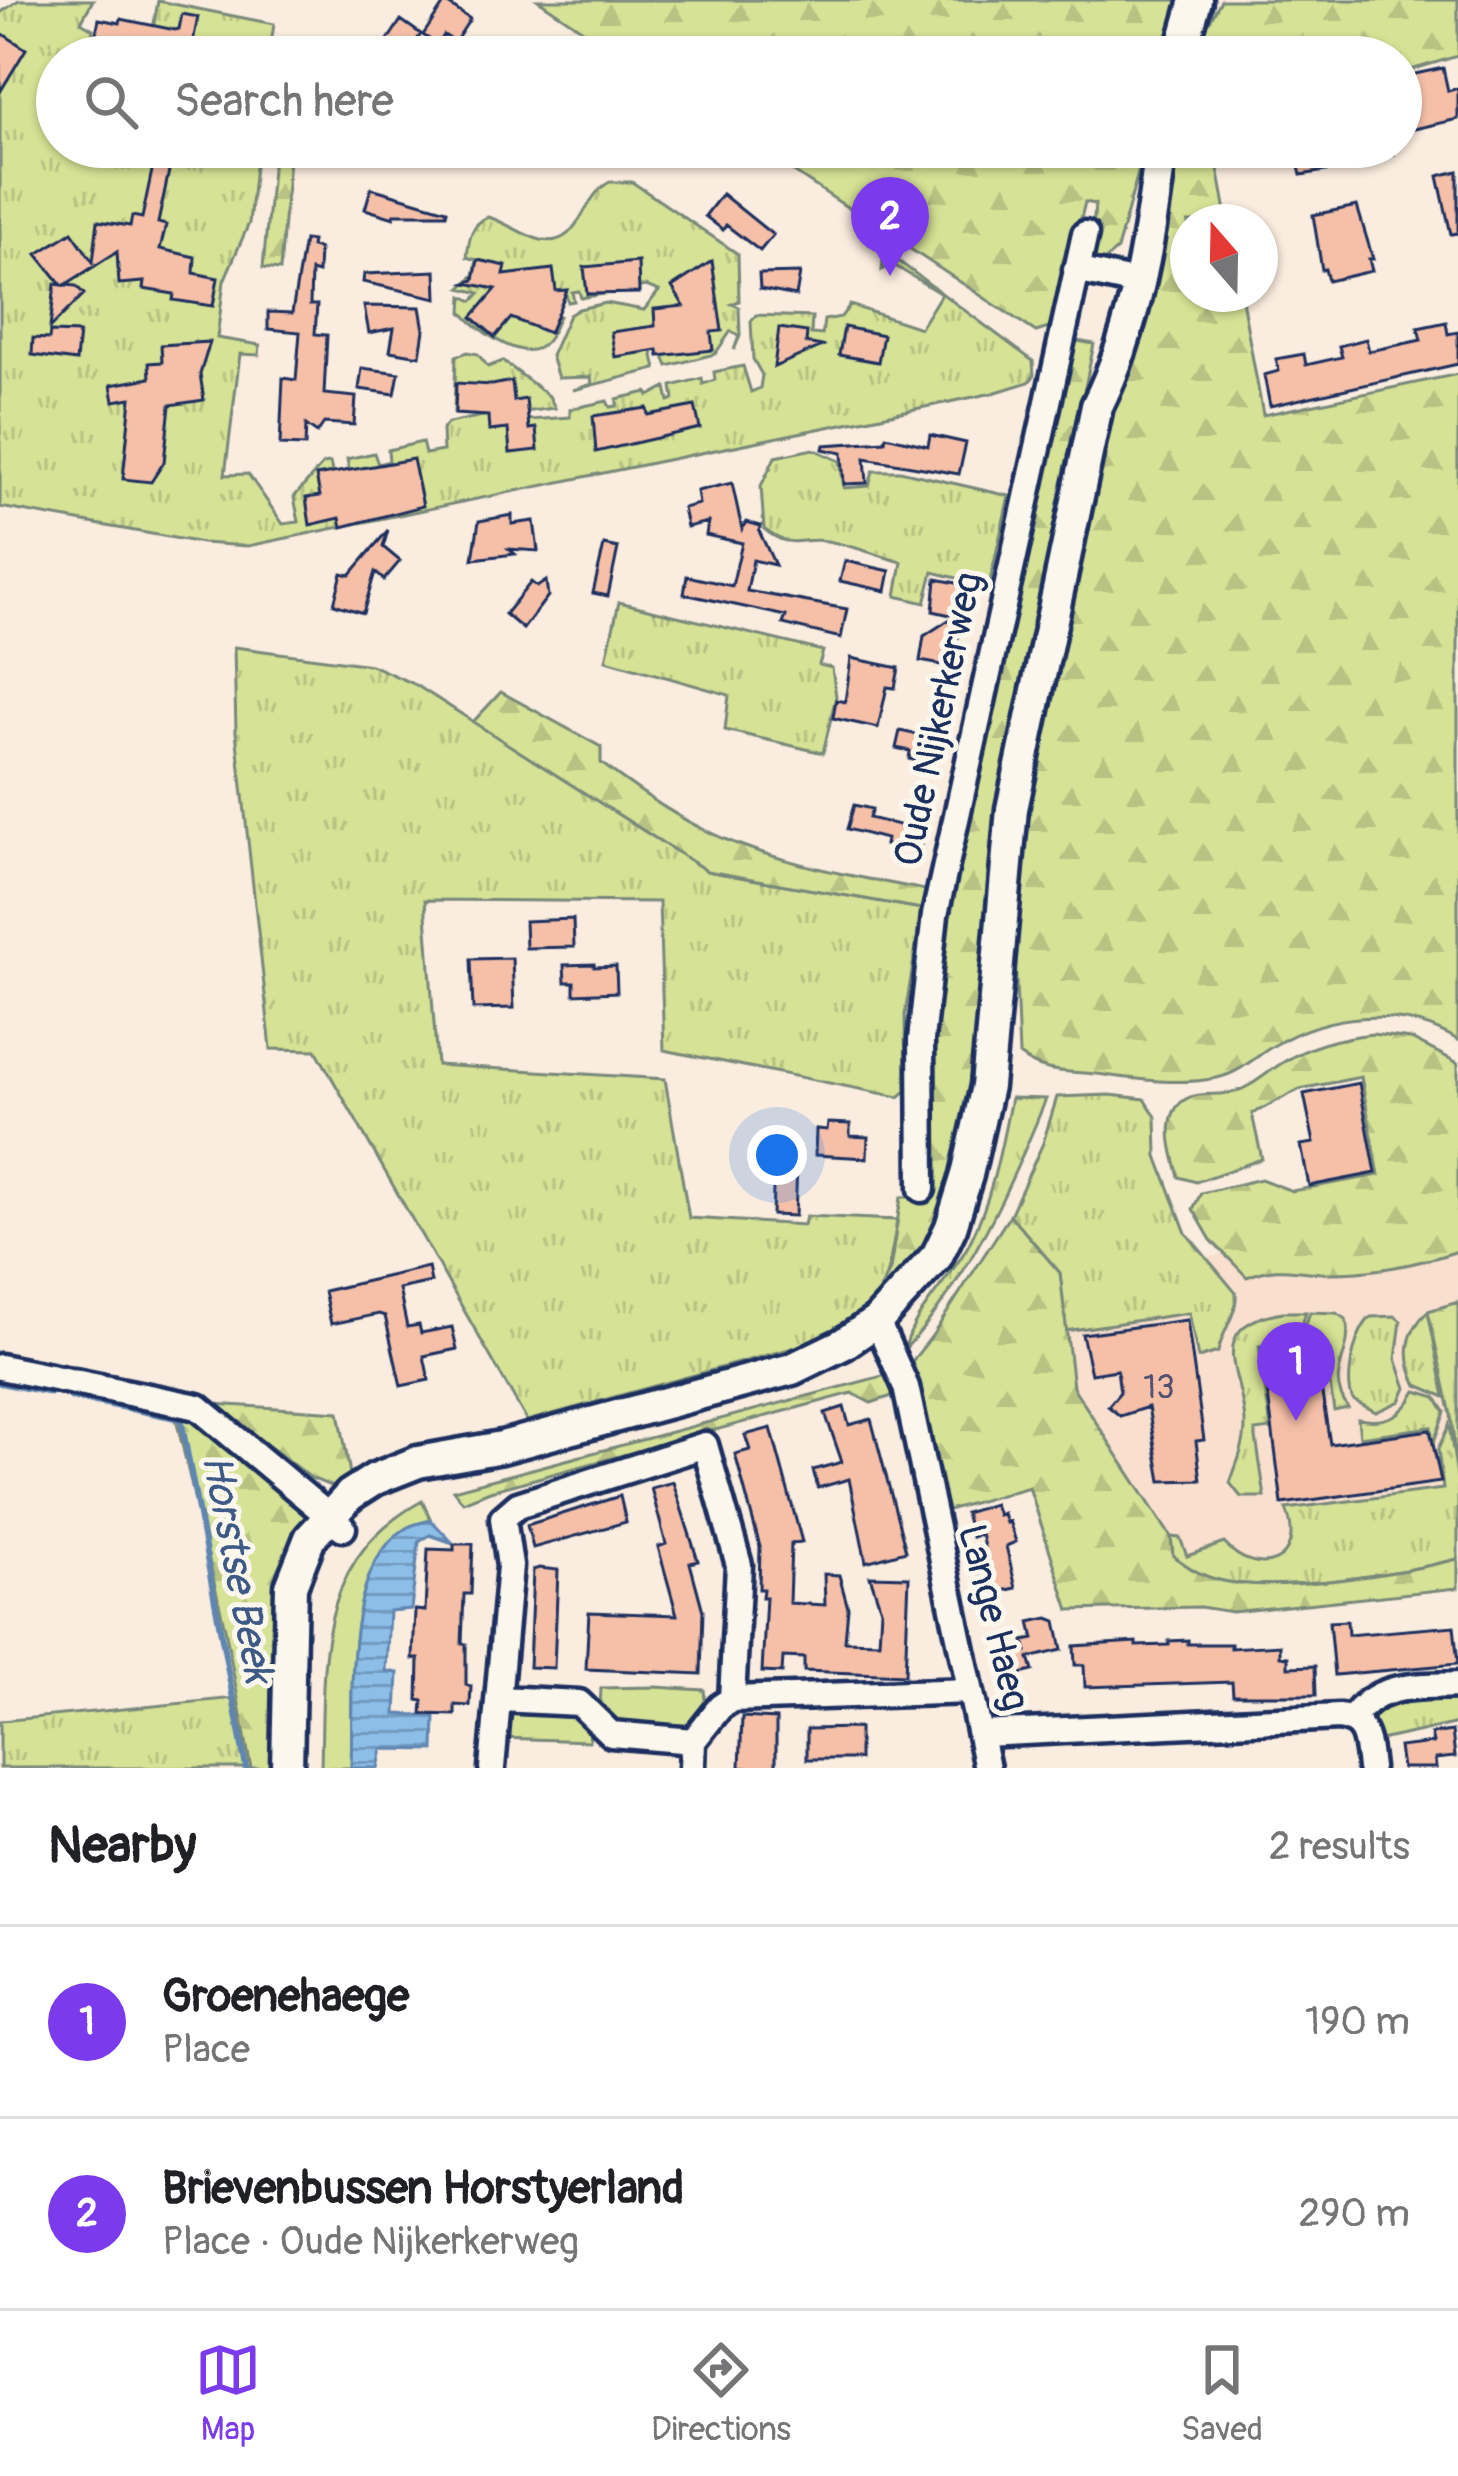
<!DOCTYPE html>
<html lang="en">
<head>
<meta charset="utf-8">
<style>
  body { margin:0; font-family:Pangolin,sans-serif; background:#f2f2f2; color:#202124 }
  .compass { position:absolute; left:1170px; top:204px; width:108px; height:108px; border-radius:50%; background:#fff; box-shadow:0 3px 9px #0004; rotate:340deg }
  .you { position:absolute; left:777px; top:1155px; width:42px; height:42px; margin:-30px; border:9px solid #fff; border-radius:50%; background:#1a73e8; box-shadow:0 0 0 18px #1a73e833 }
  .badge { display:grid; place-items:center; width:78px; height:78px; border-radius:50%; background:#7c3aed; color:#fff; font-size:39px; font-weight:700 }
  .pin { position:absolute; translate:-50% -99px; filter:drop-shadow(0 3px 6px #0008) }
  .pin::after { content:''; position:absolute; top:63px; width:42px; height:36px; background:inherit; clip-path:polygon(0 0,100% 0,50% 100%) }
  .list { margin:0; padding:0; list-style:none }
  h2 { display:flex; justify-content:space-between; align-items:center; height:156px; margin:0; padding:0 48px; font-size:51px }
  h2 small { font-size:39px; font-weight:400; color:#757577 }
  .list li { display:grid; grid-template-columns:78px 1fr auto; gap:36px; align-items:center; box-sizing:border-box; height:192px; padding:0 48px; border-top:3px solid #e0e0e0 }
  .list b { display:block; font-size:45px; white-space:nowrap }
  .list p { margin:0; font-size:39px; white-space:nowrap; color:#757577 }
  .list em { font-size:39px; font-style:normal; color:#757577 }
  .icon { flex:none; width:66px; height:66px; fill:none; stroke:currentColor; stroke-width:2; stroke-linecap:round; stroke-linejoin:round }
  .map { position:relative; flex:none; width:1458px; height:1768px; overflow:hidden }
  .search { position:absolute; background:#fff; box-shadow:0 3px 9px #0004; left:36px; right:36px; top:36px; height:132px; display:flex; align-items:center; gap:30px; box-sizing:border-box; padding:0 42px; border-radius:66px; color:#757577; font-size:45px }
  .sheet { height:540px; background:#fff }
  nav { display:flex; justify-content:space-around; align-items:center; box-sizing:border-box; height:168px; border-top:3px solid #e0e0e0; background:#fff; font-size:33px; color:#757577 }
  nav a { display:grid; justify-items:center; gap:6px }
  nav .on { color:#7c3aed }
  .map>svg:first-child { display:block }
  .built { fill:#f9dfce }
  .grass { fill:url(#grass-tufts); stroke:#78887a; stroke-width:3 }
  .forest { fill:url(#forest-firs); stroke:#78887a; stroke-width:3 }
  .green { fill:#d6e295; stroke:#78887a; stroke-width:3 }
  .water { fill:url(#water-rules); stroke:#5f85b1; stroke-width:3 }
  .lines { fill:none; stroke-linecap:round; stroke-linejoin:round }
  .stream { stroke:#5f85b1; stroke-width:6 }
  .building { fill:#f6c0a8; stroke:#1b2f5e; stroke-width:3 }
  .minor-casing { stroke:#1b2f5e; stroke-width:33 }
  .tertiary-casing { stroke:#1b2f5e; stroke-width:39 }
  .minor { stroke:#fbf7ec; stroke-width:24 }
  .tertiary { stroke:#fbf7ec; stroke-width:30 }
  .labels { text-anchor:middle; stroke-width:10; stroke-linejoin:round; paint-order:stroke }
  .number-label { font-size:33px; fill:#525370 }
  .street-label { font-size:39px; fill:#1b2f5e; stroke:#fbf7ec }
  .water-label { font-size:42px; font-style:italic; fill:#3d5a87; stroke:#fbf7ec }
</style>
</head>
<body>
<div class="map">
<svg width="1458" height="1768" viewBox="0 0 1458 1768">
  <defs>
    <pattern id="grass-tufts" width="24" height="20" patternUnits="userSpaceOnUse" patternTransform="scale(3)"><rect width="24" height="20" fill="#d6e295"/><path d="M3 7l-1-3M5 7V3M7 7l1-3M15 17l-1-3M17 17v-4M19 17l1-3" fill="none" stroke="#b7c283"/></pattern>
    <pattern id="forest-firs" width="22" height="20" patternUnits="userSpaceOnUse" patternTransform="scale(3)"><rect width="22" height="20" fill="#d6e295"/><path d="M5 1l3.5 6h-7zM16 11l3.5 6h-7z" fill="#b7c283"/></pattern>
    <pattern id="water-rules" width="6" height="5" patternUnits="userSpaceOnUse" patternTransform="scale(3)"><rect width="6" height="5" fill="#8cbee8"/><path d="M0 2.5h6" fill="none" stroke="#729bbf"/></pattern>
  </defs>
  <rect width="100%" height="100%" fill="#faecde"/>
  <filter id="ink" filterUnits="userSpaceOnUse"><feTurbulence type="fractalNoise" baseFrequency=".00833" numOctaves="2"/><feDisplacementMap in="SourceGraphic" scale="24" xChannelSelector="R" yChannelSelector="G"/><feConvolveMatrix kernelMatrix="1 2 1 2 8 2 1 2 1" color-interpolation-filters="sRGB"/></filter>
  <g filter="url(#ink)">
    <path class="built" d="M1458,1195V1544L1180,1592L1072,1496L1042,1299Z"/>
    <path class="grass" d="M19,0H93L81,22L93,29L89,52L112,57H57V147H257L249,223L224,281L217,338L260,345L259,355L240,354L225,475L248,474L283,524L299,522L294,497L323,464L330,463L339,501L354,496L347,459L374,453L378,464L389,461L388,450L422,442L425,454L443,451L442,430L448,423L488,415V409L454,413L456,356L468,352L478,354L488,367L503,361L549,396L555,408L516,413V421L570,417V409L607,401L610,407L617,406V399L647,392L649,396L666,387L669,401L674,399L672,386L702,378L703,384L715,380L714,372L743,366L751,392L760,388L762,375L753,359L751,321L756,315L812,317L811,334L822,335L824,320L841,317L850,305L920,328L941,294L892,264L882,270L883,261L897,260L1033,361L1034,376L1029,382L993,393L248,546L202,543L0,507V13Z
      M158,1L274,24L269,57H148Z
      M610,182H632L738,254L739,301L732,304L739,307L740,336L734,350L739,336L731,331L715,354L668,366L661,350L652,351L656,369L573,390L592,384L591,377L558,378L551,356L569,315L579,309L606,303L644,310L659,291L646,286L581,298L579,291L572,292L574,301L568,302L565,292L536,311L559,316C554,327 550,342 538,348C516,359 476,328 462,312L463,296L473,301L480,293L461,288L474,275L477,260L467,257C469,240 470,224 488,217C506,222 523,236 541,240C581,248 582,195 610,182Z
      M813,449L840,461L844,488L869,486L873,471H900L1009,496L989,586L933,572L925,603L896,596L902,562C878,556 852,545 827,541C798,537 791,551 764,529L761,486L775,457Z
      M619,602L823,651L819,665L832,668L836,696L823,753L725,730L729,695L606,660Z
      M234,647L371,665L416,685L707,871L922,909L905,1015L906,1091L899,1097L664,1050L659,902L425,900L437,1065L665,1079L689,1218L804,1225L806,1216L897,1220C885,1304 875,1319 793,1348L527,1421L316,1050L271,1049L236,732Z
      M1110,1095L1145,1099L1156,1117L1157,1156L1186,1233L1236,1293C1238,1313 1222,1331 1218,1352L1198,1358L1189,1313L1065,1331L1060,1273L1010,1215L1043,1143L1057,1097Z
      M1011,1098L1046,1099C1011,1185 969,1280 905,1349C912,1313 951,1279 969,1244C992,1199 1001,1148 1011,1098Z
      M1428,1311L1445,1397L1417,1385C1403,1357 1405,1333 1428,1311Z
      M1283,1312H1306L1297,1339L1259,1346L1271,1429L1255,1431L1265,1497H1241L1230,1483C1236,1465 1245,1446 1245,1426C1246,1378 1198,1326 1283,1312Z
      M1310,1312L1336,1313L1346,1319C1355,1356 1323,1372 1348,1408L1334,1411L1323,1341L1299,1343Z
      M1371,1317L1395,1316L1401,1321L1396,1359L1406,1388L1400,1401L1376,1412L1353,1400C1344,1380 1355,1331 1371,1317Z
      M1416,1391L1436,1397L1445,1412L1433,1444L1431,1427L1360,1437L1358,1419C1386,1424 1403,1416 1416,1391Z
      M1449,1425L1458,1482V1559C1401,1573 1280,1593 1223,1581C1203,1577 1189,1568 1173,1556L1171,1537L1180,1538L1187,1556L1224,1543C1258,1581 1307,1562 1286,1509L1443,1489L1438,1449Z
      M1458,1692V1723L1380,1740L1366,1718L1377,1702Z
      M235,1698L251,1768H0V1721Z"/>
    <path class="forest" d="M538,0H1185L1168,57H623Z
      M1221,0H1458V56L1401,73V57H1198L1208,24Z
      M274,147H290L280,270L263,268Z
      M756,147H1145L1117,250L1103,262H1095L1091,254L1095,204L1085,202L1055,326L1036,332Z
      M1174,147H1214L1228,222H1188V294H1241L1263,415L1458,374V1040C1401,1006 1329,1012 1273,1046C1255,1057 1240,1073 1217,1078C1179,1086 1136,1079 1097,1074C1068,1071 1042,1074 1019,1055L1014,932L1032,759L1093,475L1157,264Z
      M1077,341L1094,344L999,800L991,995L956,1188L926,1257L872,1307L890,1270L901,1197L933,1196L931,1073L940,923L1068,346Z
      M501,692L601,747V763C643,794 687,826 737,844C798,867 862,878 926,890L922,909L707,871L473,722Z
      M1372,1034L1411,1039L1458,1063V1251C1415,1265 1369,1274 1323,1273C1290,1272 1281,1264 1247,1277L1211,1240L1193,1209L1201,1193L1261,1179L1292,1191L1379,1175L1361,1077L1300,1089L1252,1114L1262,1159L1196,1182L1179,1177C1174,1158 1165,1131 1174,1112C1186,1087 1213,1098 1234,1092C1252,1087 1266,1073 1282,1063C1310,1045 1339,1038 1372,1034Z
      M1010,1215L1060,1273L1073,1387L1171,1537L1173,1556C1189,1568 1203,1577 1223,1581C1280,1593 1401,1573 1458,1559V1588L1232,1612L1200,1607L1069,1610L1029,1487L948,1510L910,1364L932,1336Z
      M1458,1302V1482L1451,1415L1428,1311Z
      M890,1374L898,1394L871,1403L852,1393L490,1491L463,1502L453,1490Z
      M213,1404L339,1412L350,1474L333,1487L311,1478Z
      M174,1410L203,1421L303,1506L310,1526L276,1768H251L225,1629Z"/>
    <path class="green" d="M422,1501L431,1520C423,1522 412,1524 405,1529C341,1569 354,1702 351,1768H321C324,1659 314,1560 422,1501Z
      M655,1687L704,1690L706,1709L690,1724L676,1727L616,1724L600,1708L601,1688Z
      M510,1707L576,1708L591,1725L589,1741L500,1738Z"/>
    <path class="water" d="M431,1520L453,1543L430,1535L419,1542L411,1609L389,1611L386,1671L398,1673L396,1714L435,1716L434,1750L382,1749L378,1768H351C354,1702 341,1569 405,1529C412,1524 423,1522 431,1520Z"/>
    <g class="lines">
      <path class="stream" d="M0,1383L51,1393
        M70,1397L181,1419L246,1768"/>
    </g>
    <path class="building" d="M445,2L470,19L455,42L444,35L438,45L423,35Z
      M182,14L198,17L190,57H125L92,51L99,19L120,23L121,19L175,30L179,29Z
      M401,20L421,34L405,57L384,46Z
      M0,32L26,49L0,92Z
      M1443,68L1448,91L1458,88V119L1401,132V77Z
      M157,147H174L158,223L166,225L160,249L195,257L194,273L218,278L213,306L173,300L174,294L143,289L144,282L119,284L117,252L65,285L76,286L84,294L50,328L55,284L62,285L37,254L72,232L93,262L98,221L130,226L132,216L142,218Z
      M1294,147H1393L1394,154L1354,163L1355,166L1301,175Z
      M1458,171V233L1451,234L1438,176Z
      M371,188L447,210L446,214H394V218L365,209Z
      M722,194L773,235L760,251L726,225L723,230L705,216Z
      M1357,206L1373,259H1369L1372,271L1328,281L1325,269L1322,270L1313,215Z
      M304,240L312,241L311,247L319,249L318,273L311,271L310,305H317L315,334L327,335L324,394L356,397L354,425L324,423L317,433L306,425L305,446L280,445L283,378L296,380L300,332L268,329V312L292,313Z
      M478,260L506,266L504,275L553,269L556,291L567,290L549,333L511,318L495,337L472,317L496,289L466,283L474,280Z
      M712,261L722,331L711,332L713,350L659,356L658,350L615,357L611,332L655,326L654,309L684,306L672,287Z
      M638,262L639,293L587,294L584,267Z
      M436,271L437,298L363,282L364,274Z
      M800,273L796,296L760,289L759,274Z
      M364,306L420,307L424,330L420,356L390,351L394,328L369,333Z
      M1446,322L1448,334L1458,332V364L1270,406L1264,375L1279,371L1276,359L1304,354L1306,365L1342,357L1339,346L1366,339L1369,351L1384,348L1421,340L1418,328Z
      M844,327L883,335L878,362L839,355Z
      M779,328L807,332L806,343L822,346L774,367Z
      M50,332L79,333L76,361L32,355L33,338L49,339Z
      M210,342L200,374L204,400L170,405L164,462L151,482L123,479L131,398L114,401L111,385L150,378L149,363L162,362L161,345Z
      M362,368L399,373L395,394L359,389Z
      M512,381L514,401L526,399L529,429L536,428L538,450L510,453L508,429L489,431L488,416L455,414L456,383L492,385Z
      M695,406L700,428L596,452L593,416L647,408L648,415Z
      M930,435L966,443L959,474L865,458L867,483L844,484L842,453L823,449L824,445L885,441L886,436L928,446Z
      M413,459L423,506L342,527L340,518L310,525L306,498L320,496L316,476Z
      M732,483L742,529L746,522L761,526L759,531L775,565L753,560L747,591L847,609L841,638L783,624L786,616L684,594L687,576L732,586L742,543L706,535L708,522L687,527L683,508L699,504L697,491Z
      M512,515V524L534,521L538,551L509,549L515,554L473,559L479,521Z
      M388,530L383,547L400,561L384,580L375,572L363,613L334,604L342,573L350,575Z
      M604,545L618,548L608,596L593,593Z
      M845,561L890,571L886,591L840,581Z
      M936,579L967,585L953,667L920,661L924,636L955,616L933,611Z
      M546,581L548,596L523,629L505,614L531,582L537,587Z
      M851,658L899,668L895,688L887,687L878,728L833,718L836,700L845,702Z
      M900,731L923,736L922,741L938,744L933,764L909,759L910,751L896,748Z
      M854,805L872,809L869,818L924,831L919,853L885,845L886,839L847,829Z
      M573,919L574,947L526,948L525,921Z
      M512,958L514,1008L473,1009L471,959Z
      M594,964V967L616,966L617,992L574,994V982H565L564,965Z
      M1359,1083L1376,1173L1309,1186L1301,1145L1314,1143L1304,1094Z
      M828,1123L850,1124V1136L868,1137L867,1158L815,1155L816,1129L827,1130Z
      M774,1164L797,1166L795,1216L772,1215Z
      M428,1267L431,1282L399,1289L407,1327L419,1325L421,1333L452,1327L457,1349L424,1356L429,1380L401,1386L385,1316L379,1314L331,1324L324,1291Z
      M1187,1320L1204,1440L1196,1441L1201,1480L1161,1481L1148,1407L1120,1416L1108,1406L1120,1392L1117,1370L1091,1374L1082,1334Z
      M1288,1344L1289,1347L1314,1344L1330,1444L1430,1430L1441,1482L1282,1504L1262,1347Z
      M844,1407L849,1425L871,1419L906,1551L866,1562L849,1479L818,1488L813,1470L842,1462L825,1413Z
      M771,1428L802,1542L791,1543L789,1603L825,1605L824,1574L839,1575L848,1608L845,1641L879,1642L881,1609L870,1576L909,1577L905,1675L804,1671V1658L783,1657L782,1673L762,1672L766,1597H762L763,1589H759L760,1547L735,1454L750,1450L745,1435Z
      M673,1482L698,1561L690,1563L703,1611L701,1674L586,1669L589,1612L677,1615L658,1547L666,1544L651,1488Z
      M620,1496L626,1522L533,1548L527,1525Z
      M994,1504L998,1515L1003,1513L1006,1523L1009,1521L1016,1542L1006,1546L1016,1588L984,1595L979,1573L989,1570L981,1534L972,1537L965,1513Z
      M454,1544H473L471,1594H464L462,1644H466V1685L471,1686L470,1706L455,1705V1715L422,1714L423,1701L418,1700L419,1659H413L415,1610L425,1611L428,1549L454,1550Z
      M539,1568L558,1570L554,1668L529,1667L533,1570Z
      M1048,1618L1056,1621L1062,1650L1029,1658L1033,1671L1004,1678L999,1657L1027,1651L1024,1641L1034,1639L1030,1622Z
      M1347,1621L1348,1635L1454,1626L1458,1664L1334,1675L1329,1622Z
      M1188,1640V1644H1231V1648L1280,1645V1656L1288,1657V1667L1315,1666L1316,1695H1233L1232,1682L1085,1687L1084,1665H1075L1074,1646L1136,1642V1646L1169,1645V1641Z
      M742,1717L776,1719V1768H740Z
      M859,1728V1759H807V1729Z
      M1452,1731L1455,1757L1435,1759L1436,1768H1402L1399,1747L1433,1743L1431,1734Z"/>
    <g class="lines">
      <defs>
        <path id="minor" d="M1076,270L1137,283
          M922,1189L921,1040L935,915L1085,234
          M877,1321L906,1387L987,1768
          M0,1367L198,1407L343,1528
          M500,1699L579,1703L611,1734L693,1741L692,1768
          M732,1699L970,1691
          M1353,1718C1378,1682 1418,1687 1458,1685
          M981,1734L1339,1717C1367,1720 1367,1743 1370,1768
          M693,1741L720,1707L732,1699
          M492,1768L510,1566L503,1518L518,1505L705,1445L739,1565L732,1699"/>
        <path id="tertiary" d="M1180,57L1196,0
          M287,1768L291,1586L310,1538L350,1495L375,1479L418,1462L502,1447L792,1369L843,1344L877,1321L937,1256L951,1227L967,1175L987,1086L1012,809L1097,406C1136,328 1151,233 1161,147"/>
      </defs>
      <use href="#minor" class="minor-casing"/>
      <use href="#tertiary" class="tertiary-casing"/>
      <use href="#minor" class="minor"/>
      <use href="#tertiary" class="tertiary"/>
    </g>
  </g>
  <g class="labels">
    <g class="number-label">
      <text x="1159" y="1398">13</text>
    </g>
    <g class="street-label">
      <text transform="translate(937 719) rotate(-78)" y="14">Oude Nijkerkerweg</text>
      <text transform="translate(995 1617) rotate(76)" y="14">Lange Haeg</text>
    </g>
    <g class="water-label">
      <text transform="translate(239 1568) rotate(79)" y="15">Horstse Beek</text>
    </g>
  </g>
</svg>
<svg class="compass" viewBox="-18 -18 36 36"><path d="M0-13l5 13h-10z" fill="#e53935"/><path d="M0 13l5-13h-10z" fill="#757577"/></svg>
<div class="you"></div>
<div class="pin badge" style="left:1296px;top:1421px">1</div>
<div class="pin badge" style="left:890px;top:276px">2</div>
<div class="search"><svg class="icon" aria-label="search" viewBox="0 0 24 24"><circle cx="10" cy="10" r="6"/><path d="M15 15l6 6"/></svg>Search here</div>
</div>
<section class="sheet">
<h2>Nearby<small>2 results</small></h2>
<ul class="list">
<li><span class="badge">1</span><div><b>Groenehaege</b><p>Place</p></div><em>190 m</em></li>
<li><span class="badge">2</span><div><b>Brievenbussen Horstyerland</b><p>Place · Oude Nijkerkerweg</p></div><em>290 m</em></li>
</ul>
</section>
<nav>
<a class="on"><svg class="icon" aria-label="map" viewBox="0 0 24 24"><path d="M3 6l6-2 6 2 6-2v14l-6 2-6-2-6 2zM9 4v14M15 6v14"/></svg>Map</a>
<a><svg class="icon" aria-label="directions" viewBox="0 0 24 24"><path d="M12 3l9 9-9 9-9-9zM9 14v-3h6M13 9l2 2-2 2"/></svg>Directions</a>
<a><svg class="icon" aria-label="saved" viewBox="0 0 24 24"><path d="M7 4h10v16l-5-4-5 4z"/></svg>Saved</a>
</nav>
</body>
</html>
